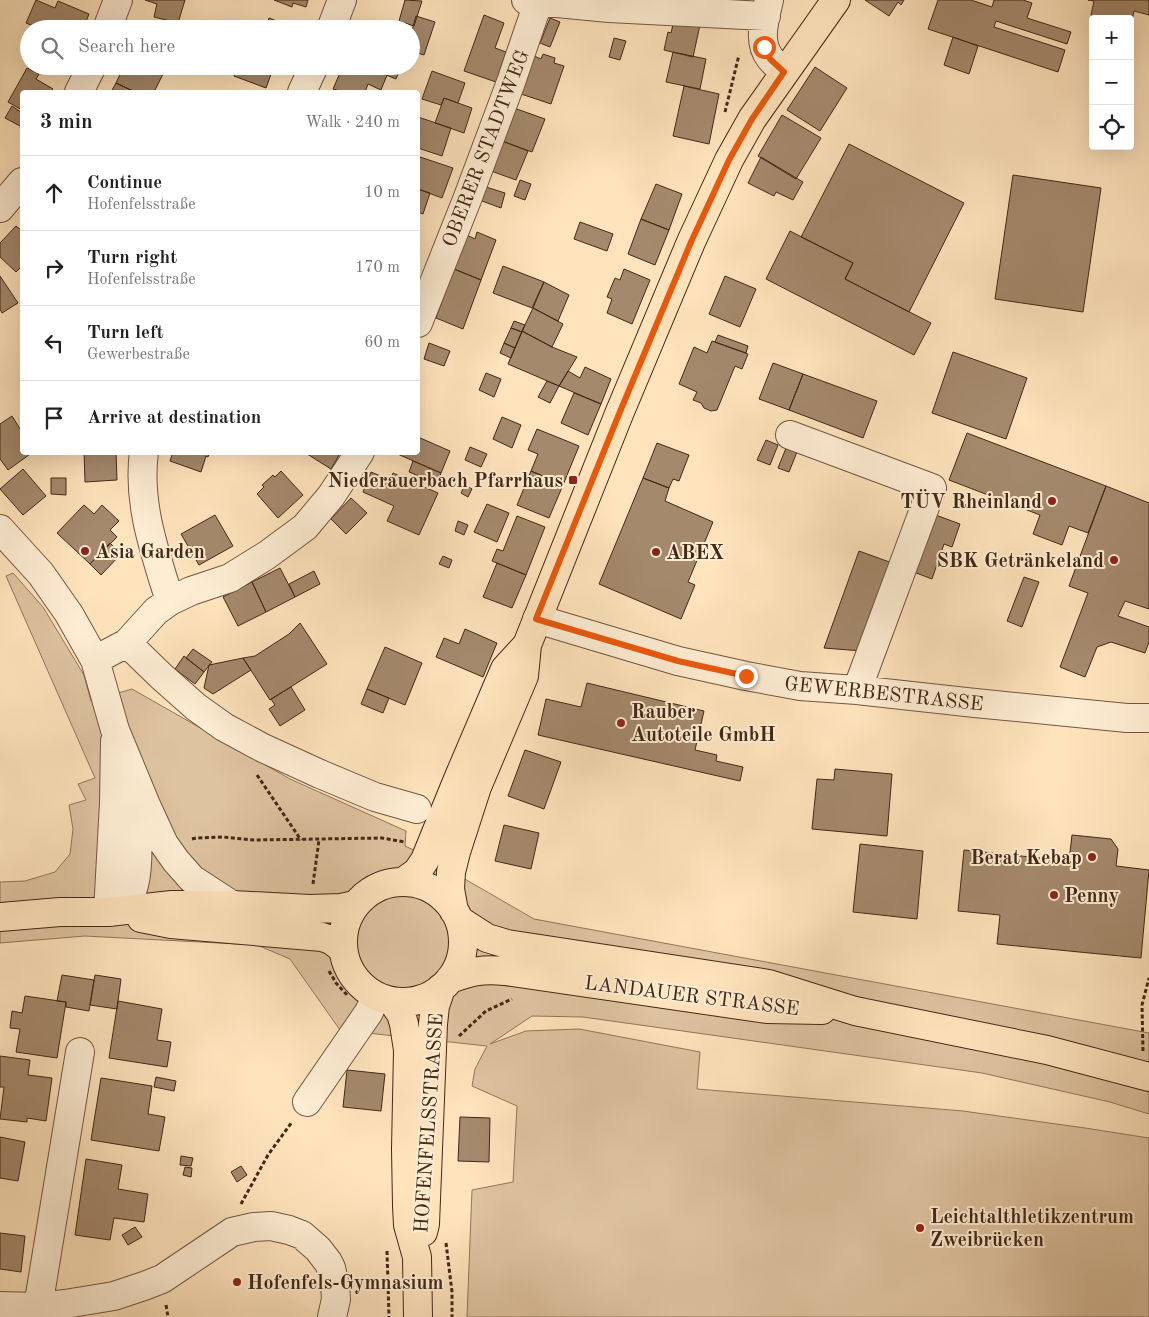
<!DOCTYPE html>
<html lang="en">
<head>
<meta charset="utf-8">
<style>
  body { margin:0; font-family:"Old Standard TT",serif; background:#f6f6f6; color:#222 }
  .controls { position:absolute; right:15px; top:15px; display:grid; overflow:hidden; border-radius:5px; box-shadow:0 5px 20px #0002 }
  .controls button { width:45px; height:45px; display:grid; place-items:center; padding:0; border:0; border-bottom:1px solid #e0e0e0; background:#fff; color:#222; font:25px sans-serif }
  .stop { position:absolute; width:15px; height:15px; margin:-11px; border:4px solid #ea580c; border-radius:50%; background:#fff }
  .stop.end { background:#ea580c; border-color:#fff; box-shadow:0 1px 5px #0008 }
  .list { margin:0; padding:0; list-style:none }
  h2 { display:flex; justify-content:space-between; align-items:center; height:65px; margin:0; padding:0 20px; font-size:21px }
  h2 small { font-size:16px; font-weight:400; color:#767676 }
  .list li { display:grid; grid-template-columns:32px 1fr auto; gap:15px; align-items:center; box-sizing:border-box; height:75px; padding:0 20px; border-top:1px solid #e0e0e0 }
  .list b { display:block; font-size:19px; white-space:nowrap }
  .list p { margin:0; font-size:16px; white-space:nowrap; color:#767676 }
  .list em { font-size:16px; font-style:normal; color:#767676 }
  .icon { flex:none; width:28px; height:28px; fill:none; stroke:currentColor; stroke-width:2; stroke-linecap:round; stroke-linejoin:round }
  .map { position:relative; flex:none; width:1149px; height:1317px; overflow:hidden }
  .search { position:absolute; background:#fff; box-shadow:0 5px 20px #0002; left:20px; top:20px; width:400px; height:55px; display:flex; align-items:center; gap:12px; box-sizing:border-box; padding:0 18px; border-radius:28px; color:#767676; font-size:19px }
  .panel { position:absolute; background:#fff; box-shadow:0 5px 20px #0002; left:20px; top:90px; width:400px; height:365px; border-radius:5px }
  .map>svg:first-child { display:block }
  .green { fill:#dec3a0; stroke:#90765b }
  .building { fill:#a4896c; stroke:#422816 }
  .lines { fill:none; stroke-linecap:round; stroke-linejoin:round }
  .minor-casing { stroke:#715740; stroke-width:30 }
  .major-casing { stroke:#422816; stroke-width:30 }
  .path { stroke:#422816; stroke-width:3; stroke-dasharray:4 2.5; stroke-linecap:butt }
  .minor { stroke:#feedd3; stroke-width:28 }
  .major { stroke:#fee3bc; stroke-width:28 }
  .route { stroke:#ea580c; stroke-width:6 }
  .poi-dot { fill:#8f2418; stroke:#feedd3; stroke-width:2 }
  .labels { text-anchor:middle; stroke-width:4; stroke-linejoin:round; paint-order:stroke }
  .street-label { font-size:20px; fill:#422816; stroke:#feedd3 }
  .poi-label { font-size:20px; font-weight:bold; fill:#422816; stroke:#feedd3; text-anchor:start }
</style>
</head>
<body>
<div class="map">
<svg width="1149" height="1317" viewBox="0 0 1149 1317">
  <rect width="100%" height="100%" fill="#fee3bc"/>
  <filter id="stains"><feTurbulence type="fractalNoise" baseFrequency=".004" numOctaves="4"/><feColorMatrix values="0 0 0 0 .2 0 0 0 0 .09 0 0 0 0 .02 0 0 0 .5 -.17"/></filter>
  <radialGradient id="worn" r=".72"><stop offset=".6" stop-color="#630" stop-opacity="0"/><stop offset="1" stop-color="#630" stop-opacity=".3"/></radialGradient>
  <path class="green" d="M13,573L43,607L84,675L91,701L132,689L290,779L406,831L405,846L418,852L534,919L1149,1033V1114L1110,1102L982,1073L583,1017L532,1016L490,1044L526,1031L579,1029L700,1052L697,1089L963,1111L1085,1128L1149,1138V1317H467L472,1190L513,1182L517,1106L472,1086L475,1069L487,1046L340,1030L290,959L257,945L85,936L0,943V882L25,881L55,872L70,854L73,829L69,805L86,800L78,784L95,778L6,576Z"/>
  <path class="building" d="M36,0L55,8L58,1L89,14L83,29H41L26,23Z
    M145,0H185L178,23L154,17L157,4Z
    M274,0H308L306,7L293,3L292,7Z
    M405,0L422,1L414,26L399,21Z
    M865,0H904L901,5L898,2L889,16Z
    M938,0H971L992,7L994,0H1023L1032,3L1027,18L1071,32L1067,44L996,21L994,27L1065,50L1058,72L928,29Z
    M1088,0H1149V15L1134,11L1131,25L1130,19H1106L1091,15L1094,1Z
    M484,15L504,23L495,48L506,52L496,82L464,71Z
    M416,16L435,22L424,55L411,51V34Z
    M269,18L298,29H265Z
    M550,18L560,22L550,47L540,43Z
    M674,20L700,25L693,57L664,50L668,32L671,33Z
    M953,37L978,46L969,74L944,65Z
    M614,38L626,41L620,60L609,57Z
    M673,52L706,59L700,89L666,82Z
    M543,54L555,58L554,63L564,66L551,104L518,93L532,55L541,59Z
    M124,66H162L166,68L154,92H135L116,83Z
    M237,66H274L266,88L234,76Z
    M343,66H364L387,75L381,90L368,84L365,92H342L333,89Z
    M387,66H401L396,79L384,74Z
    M815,67L847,88L820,131L787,110Z
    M27,68L39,74L36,79L53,89L51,92H22V110L8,102Z
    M432,71L465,83L458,103L444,98L441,105L422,99Z
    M116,83L135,92H111Z
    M684,86L719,94L709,144L673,136Z
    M444,98L472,108L464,133L435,123Z
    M12,106L22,113V127L5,118Z
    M514,108L545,119L532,152L502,141Z
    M782,115L821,138L796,179L758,156Z
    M418,117L451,128L442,156L418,148Z
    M502,141L528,151L516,180L491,171Z
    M849,144L964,203L909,312L845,279L853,263L801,237Z
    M420,157L453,168L442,198L418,189V165Z
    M761,157L803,182L793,200L776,192L774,196L748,183Z
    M1013,175L1101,188L1083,312L995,299Z
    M520,180L531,184L525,200L514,196Z
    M656,184L682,194L669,230L641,219Z
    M486,187L505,193L501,208L482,201Z
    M418,189L430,193L423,214L418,212Z
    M641,219L669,230L655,265L628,254Z
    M580,222L613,234L607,251L574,239Z
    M16,226L22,231V269L21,267L16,272L0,257V243Z
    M790,231L853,263L845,279L931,323L914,355L766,279Z
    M477,232L496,240L481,280L454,269L467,235L475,239Z
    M503,266L544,282L532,308L493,293Z
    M454,269L481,280L463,329L436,318Z
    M624,269L650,280L632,324L607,313L612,299L607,297L615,278L620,280Z
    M0,276L18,303L2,313L0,309Z
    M725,276L756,289L740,327L709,314Z
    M544,282L569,295L558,321L533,308Z
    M533,308L563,324L552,347L522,331Z
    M514,321L525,325L522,332L511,328Z
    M511,328L522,332L515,348L504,343Z
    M522,331L552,347L577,357L559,386L508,364Z
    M718,335L748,346L746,353L715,342Z
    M712,341L748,354L742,369L735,366L717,410L711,411L704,408L701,403L693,400L697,392L679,384L694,347L707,353Z
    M429,343L450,351L444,366L424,359Z
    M504,343L515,348L511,358L500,353Z
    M953,352L1027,378L1006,439L932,413Z
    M773,363L803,374L789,410L759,399Z
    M585,367L611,379L601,404L559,386L568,371L580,378Z
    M486,373L501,379L494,397L479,390Z
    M803,374L877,401L863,438L789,410Z
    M547,381L559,386L550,403L538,397Z
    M574,393L601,404L588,435L561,423Z
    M12,416L22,432V452H33L8,470L0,459V424Z
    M502,417L521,425L512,448L493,439Z
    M537,429L579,446L563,485L531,471L538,454L528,450Z
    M967,433L1106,486L1088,533L1069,526L1062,545L1033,534L1040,515L949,480Z
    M418,437L450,451L441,473L393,452H418Z
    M766,440L778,445L770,465L757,460Z
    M657,443L689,455L679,481L673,479L669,488L643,478Z
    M470,447L487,454L481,467L465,460Z
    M786,448L797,452L789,472L778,468Z
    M84,452H116L117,480L85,482Z
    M173,452H210L208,457L206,456L201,472L170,461Z
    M304,452H336L339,455L331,469Z
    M413,461L441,473L437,483L409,472Z
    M23,469L46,496L23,515L0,489Z
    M281,471L303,495L278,518L257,494L264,487L262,485L273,475L275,477Z
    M531,471L563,485L549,518L517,505Z
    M371,472L390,480L393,473L438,493L419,535L387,521L394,506L363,492Z
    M51,478H66V495L51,494Z
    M643,478L669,488L665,501L713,522L688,582L695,585L681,619L599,584Z
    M465,485L472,489L468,497L461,493Z
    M1106,486L1149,503V609L1125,601L1118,616L1149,627V642L1145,653L1111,642L1097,647L1085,677L1060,667L1088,593L1069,586Z
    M351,498L367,513L346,534L331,519Z
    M487,504L509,513L497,542L474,532Z
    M84,505L94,514L102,505L119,521L110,530L117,537L90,564L57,533Z
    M933,514L960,524L952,547L944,544L932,579L911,571Z
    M215,515L233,546L199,565L181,534Z
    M517,516L545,527L526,575L492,561L497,549L503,551Z
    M458,521L468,525L464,535L455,531Z
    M110,543L121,554L101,575L90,564Z
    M859,551L895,564L862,651L824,648Z
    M443,556L452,560L449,568L439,564Z
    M497,563L526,575L512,608L483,597Z
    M280,568L295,597L266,612L252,582Z
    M314,571L320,584L295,597L289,584Z
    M1024,577L1039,582L1022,627L1007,621Z
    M252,582L266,612L238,626L223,597Z
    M300,623L327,664L270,700L243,658L255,656L289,634Z
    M465,629L497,643L483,677L436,657L444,638L459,644Z
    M385,647L422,663L405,705L367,689Z
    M193,649L212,662L204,672L186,658Z
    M184,656L204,672L195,684L175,669Z
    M243,658L251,670L213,694L204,688L209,665Z
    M587,683L704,711L695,750L717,755L716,761L743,767L740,781L538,735L546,699L581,707Z
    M291,687L305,710L280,726L269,709L275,705L271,699Z
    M367,689L389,698L383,713L361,704Z
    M525,750L561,762L544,809L508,796Z
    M835,769L892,774L887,836L812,829L817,779L834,780Z
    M504,825L539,833L531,869L495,861Z
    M1072,835L1111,839L1118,849L1116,866L1149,870L1141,958L997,944L1000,915L958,911L964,850L1069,861Z
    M860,844L923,851L917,919L853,912Z
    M62,975L94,980L89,1011L66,1007V1002L57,1001Z
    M95,975L121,979L117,1009L90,1005Z
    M25,996L66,1002L57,1058L16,1052L20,1029L10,1028L12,1011L22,1013Z
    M118,1001L162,1009L157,1040L171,1042L167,1067L109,1058Z
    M0,1056L30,1060L28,1075L52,1078L46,1121L27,1118V1122L0,1119L4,1087H0Z
    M347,1070L385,1074L381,1111L343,1107Z
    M156,1077L176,1081L174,1091L154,1087Z
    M101,1078L152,1086L148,1114L165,1117L159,1151L91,1140Z
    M460,1117L490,1118L489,1162L458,1161Z
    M0,1137L25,1142L18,1181L0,1178Z
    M181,1156L193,1158L191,1166L180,1165Z
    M86,1159L122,1165L118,1189L148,1194L144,1222L114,1218L110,1240L75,1235Z
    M241,1166L247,1175L237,1182L231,1172Z
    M185,1167L192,1168L191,1177L183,1175Z
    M135,1227L142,1237L128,1245L122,1235Z
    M0,1233L25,1236L21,1272L0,1269Z"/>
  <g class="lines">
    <defs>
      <path id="minor" d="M526,0L609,8L766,16
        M769,0C765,19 757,41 770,58C774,63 780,68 784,72
        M107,29L118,0
        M331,29L342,0
        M79,92L92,66
        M302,92L314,66
        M0,208L22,182
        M418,323L468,197L511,82L539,0
        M790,435L932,488L857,690
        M144,452C137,503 155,553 170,601
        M0,529L41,574L69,614L95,660L115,730L146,805L164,844L176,861L192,879L232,905
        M537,619L678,661L746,676L800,686L857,690L975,703L1127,718H1149
        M127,643L161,676L196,707L224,727L263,748L320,774L375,797L417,809
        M95,660L127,643L156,611L170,601L191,591L230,578L267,555L305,527L331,496L360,452
        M108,912L114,803L115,741
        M108,912C117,907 124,903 130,895C142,876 136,817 136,793
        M307,1102L369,1012L376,996
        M0,1306L38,1307L65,1304L114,1296L144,1286L162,1279L232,1232L254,1227L271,1226L289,1230L302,1235L318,1249L328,1262L331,1268L335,1285L336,1299L332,1317
        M38,1307L80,1052"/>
      <path id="major" d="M403,882L417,872L425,860L458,779L505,669L527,645
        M343 942a60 60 0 1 1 120 0a60 60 0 1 1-120 0Z
        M454,911L450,889L451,872L456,852L477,787L524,676L527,645L619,414L691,242L729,160L752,119L836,0
        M0,917L60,912H108L172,905H232L310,909L341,908L355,905
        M141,918L171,924L322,937L331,940L343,949
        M459,920L487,938L507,944L769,984L855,1011L1047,1050L1149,1077
        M450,979C472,971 482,969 505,971L767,1009L822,1010
        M392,1001L401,1014L404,1024L408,1050L406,1149L407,1206L408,1225L417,1257L418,1317
        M423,1232L425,1224L433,1024L435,1006L441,988"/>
    </defs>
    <use href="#minor" class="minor-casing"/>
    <use href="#major" class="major-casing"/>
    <path class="path" d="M725,112L739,55
      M257,775L301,840
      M192,839L196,838L223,837L254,840L382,838L405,842
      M313,884L319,840
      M329,971L336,983L348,996
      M459,1036L486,1011L512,999
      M1143,1051L1142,1005L1149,978
      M241,1204L268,1155L292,1122
      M446,1243L452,1292V1317
      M387,1251L389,1317
      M166,1305L168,1317"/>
    <use href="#minor" class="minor"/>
    <use href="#major" class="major"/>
  </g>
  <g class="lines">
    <path class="route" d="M746,676L678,661L536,619L619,414L691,242L729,160L752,119L784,72L770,59L764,47"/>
  </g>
  <g class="poi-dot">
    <rect x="568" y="475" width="10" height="10" rx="2.5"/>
    <circle cx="1052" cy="501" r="5"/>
    <circle cx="85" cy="551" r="5"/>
    <circle cx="656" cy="552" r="5"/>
    <circle cx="1114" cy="560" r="5"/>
    <circle cx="621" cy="723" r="5"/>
    <circle cx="1092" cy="857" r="5"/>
    <circle cx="1054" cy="895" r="5"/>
    <circle cx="920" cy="1228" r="5"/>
    <circle cx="237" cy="1282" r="5"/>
  </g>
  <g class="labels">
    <g class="street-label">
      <text transform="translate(485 148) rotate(-69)" y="7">OBERER STADTWEG</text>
      <text transform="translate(884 693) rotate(6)" y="7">GEWERBESTRASSE</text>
      <text transform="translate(692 995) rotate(7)" y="7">LANDAUER STRASSE</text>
      <text transform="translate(428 1123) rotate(-86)" y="7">HOFENFELSSTRASSE</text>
    </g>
    <g class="poi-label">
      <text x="563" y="487" text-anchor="end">Niederauerbach Pfarrhaus</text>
      <text x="1042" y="508" text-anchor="end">TÜV Rheinland</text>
      <text x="95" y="558">Asia Garden</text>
      <text x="666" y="559">ABEX</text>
      <text x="1104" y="567" text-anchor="end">SBK Getränkeland</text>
      <text x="631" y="718">Rauber<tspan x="631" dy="23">Autoteile GmbH</tspan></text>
      <text x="1082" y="864" text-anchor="end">Berat Kebap</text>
      <text x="1064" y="902">Penny</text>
      <text x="930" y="1223">Leichtalthletikzentrum<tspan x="930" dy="23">Zweibrücken</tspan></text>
      <text x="247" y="1289">Hofenfels-Gymnasium</text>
    </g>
  </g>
  <rect width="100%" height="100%" filter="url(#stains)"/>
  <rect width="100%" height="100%" fill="url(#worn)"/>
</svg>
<div class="controls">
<button>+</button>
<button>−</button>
<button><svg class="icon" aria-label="locate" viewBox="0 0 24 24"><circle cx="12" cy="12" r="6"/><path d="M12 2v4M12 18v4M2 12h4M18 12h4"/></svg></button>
</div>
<div class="stop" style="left:764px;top:47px"></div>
<div class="stop end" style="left:746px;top:676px"></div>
<div class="search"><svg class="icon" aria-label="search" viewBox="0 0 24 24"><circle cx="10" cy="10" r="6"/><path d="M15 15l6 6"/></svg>Search here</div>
<section class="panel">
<h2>3 min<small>Walk · 240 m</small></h2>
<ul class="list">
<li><svg class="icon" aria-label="ahead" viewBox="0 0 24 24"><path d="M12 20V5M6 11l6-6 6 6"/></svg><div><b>Continue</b><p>Hofenfelsstraße</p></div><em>10 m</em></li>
<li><svg class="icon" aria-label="right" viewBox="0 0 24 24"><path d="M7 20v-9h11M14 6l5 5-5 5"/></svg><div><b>Turn right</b><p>Hofenfelsstraße</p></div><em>170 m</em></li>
<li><svg class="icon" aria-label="left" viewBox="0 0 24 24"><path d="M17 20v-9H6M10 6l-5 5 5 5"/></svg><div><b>Turn left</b><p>Gewerbestraße</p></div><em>60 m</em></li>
<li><svg class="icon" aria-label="arrive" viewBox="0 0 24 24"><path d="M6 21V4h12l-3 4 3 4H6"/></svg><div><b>Arrive at destination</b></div></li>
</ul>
</section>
</div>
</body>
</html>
